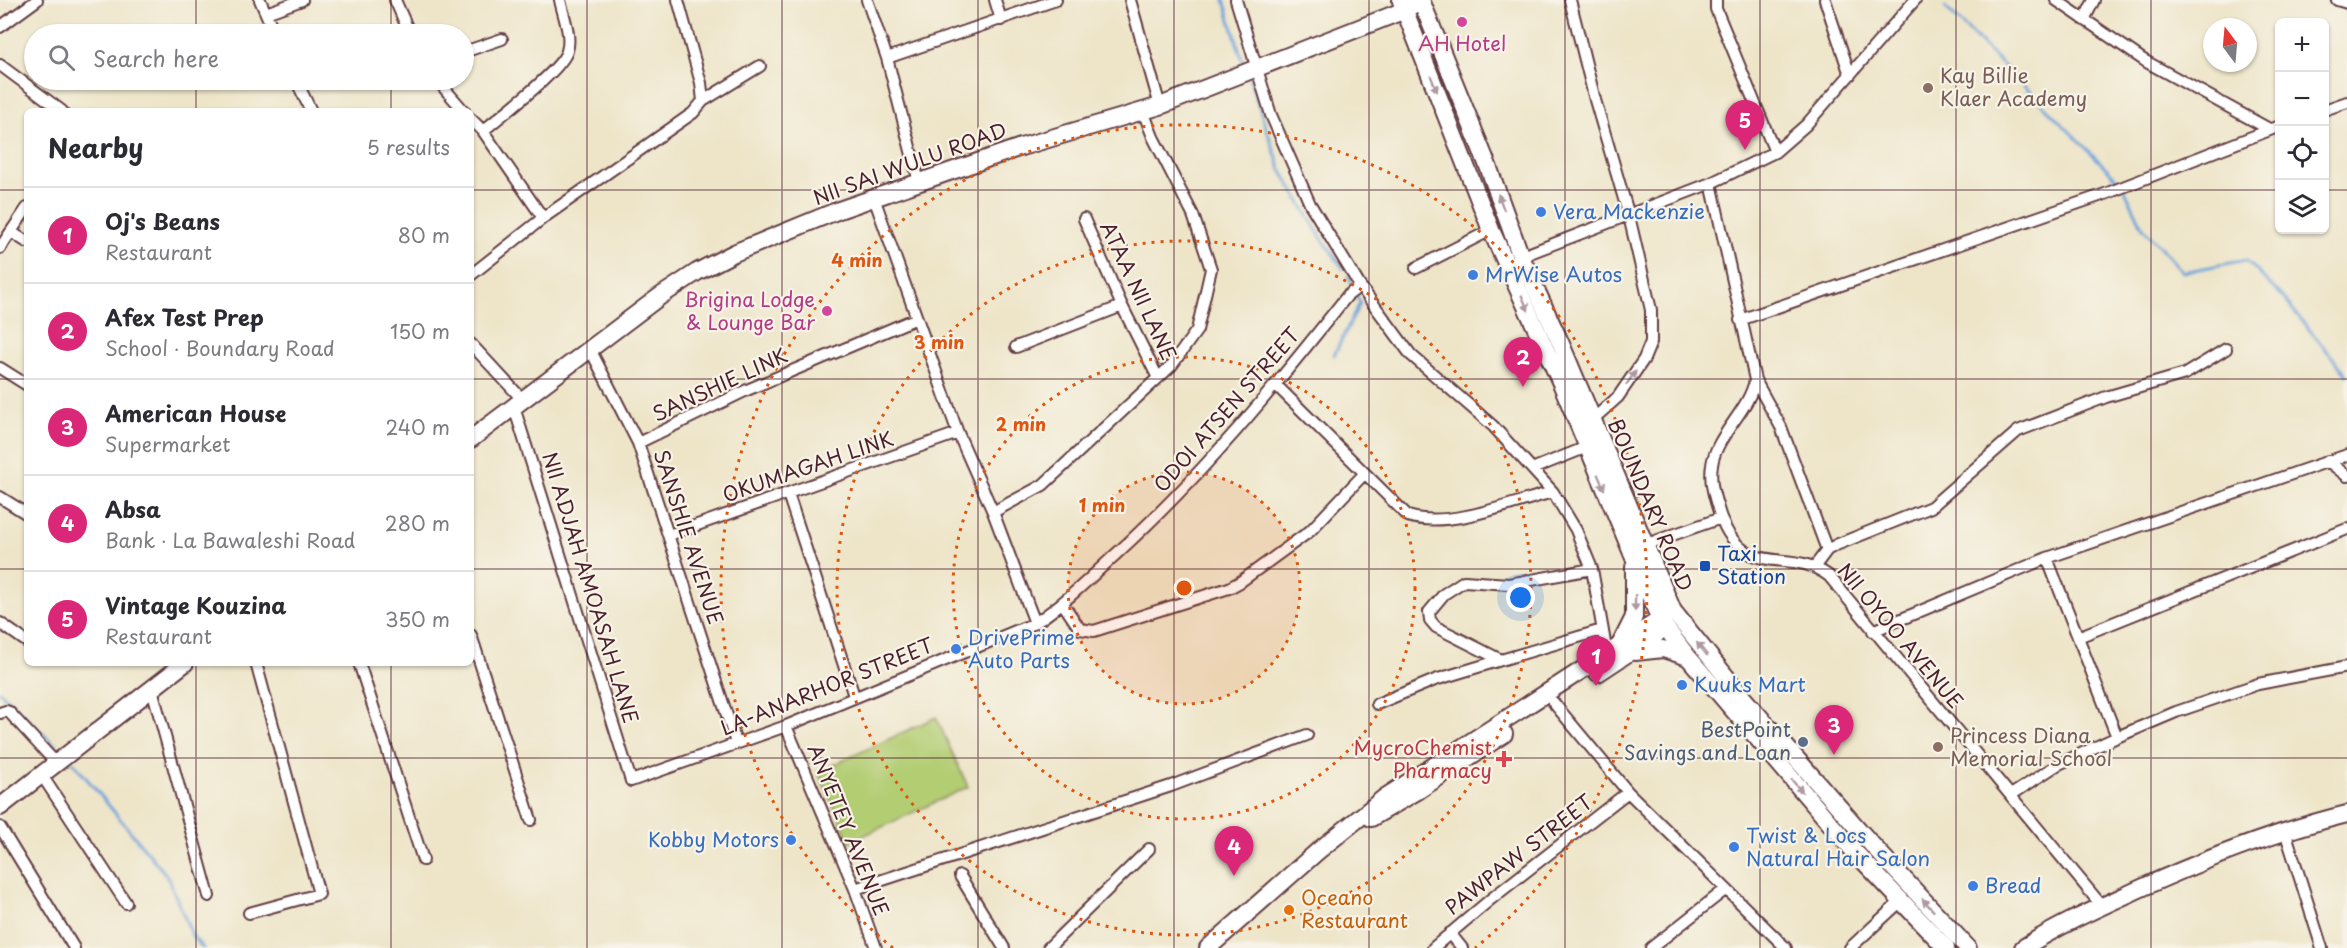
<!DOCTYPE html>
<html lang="en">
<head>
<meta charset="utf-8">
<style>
  body { margin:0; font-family:"Playpen Sans",sans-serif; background:#f7f7f7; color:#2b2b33 }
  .controls { position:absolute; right:18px; top:18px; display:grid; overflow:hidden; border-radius:9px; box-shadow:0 2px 4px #0004 }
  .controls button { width:54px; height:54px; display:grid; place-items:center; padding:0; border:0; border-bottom:2px solid #e1e1e2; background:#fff; color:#2b2b33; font:30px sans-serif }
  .compass { position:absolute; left:2203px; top:18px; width:54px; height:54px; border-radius:50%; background:#fff; box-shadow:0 2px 4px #0004; rotate:344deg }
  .you { position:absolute; left:1521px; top:598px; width:21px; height:21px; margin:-15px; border:4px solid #fff; border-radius:50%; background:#1a73e8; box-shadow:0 0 0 9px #1a73e833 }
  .badge { display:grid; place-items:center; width:39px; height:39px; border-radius:50%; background:#db2777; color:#fff; font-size:20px; font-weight:700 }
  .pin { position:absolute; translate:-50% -50px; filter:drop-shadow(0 2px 3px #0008) }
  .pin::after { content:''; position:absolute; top:32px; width:21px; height:18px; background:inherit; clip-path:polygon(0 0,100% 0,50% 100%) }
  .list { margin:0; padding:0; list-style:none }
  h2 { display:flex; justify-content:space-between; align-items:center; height:78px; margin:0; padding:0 24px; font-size:26px }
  h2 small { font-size:20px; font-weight:400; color:#7c7c81 }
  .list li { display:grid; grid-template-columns:39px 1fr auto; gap:18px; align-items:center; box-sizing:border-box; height:96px; padding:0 24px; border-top:2px solid #e1e1e2 }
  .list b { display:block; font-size:22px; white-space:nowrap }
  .list p { margin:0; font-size:20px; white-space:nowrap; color:#7c7c81 }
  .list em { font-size:20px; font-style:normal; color:#7c7c81 }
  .icon { flex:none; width:33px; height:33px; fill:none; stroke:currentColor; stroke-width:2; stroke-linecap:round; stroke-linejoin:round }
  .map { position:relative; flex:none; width:2347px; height:948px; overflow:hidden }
  .search { position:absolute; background:#fff; box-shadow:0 2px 4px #0004; left:24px; top:24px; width:450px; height:66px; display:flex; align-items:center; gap:15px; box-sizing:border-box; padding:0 21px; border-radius:33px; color:#7c7c81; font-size:22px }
  .panel { position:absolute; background:#fff; box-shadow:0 2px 4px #0004; left:24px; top:108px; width:450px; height:558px; border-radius:9px }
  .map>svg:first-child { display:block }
  .garden { fill:#b3cd73; stroke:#7e764f; stroke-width:1.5 }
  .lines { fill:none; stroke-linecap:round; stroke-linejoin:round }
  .stream { stroke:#6ca2d9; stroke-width:3 }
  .street-casing { stroke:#633d43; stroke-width:14 }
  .secondary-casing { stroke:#633d43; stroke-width:20 }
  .street { stroke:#fff; stroke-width:10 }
  .secondary { stroke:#fff; stroke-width:16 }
  .oneway { fill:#ae9aa0 }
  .grid { fill:none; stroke:#4a1f2b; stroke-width:1.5; stroke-opacity:0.55 }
  .ring { fill:none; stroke:#e0560e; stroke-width:3; stroke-dasharray:3 6 }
  .hotel-dot { fill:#d1479c; stroke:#f7f3e8; stroke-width:2 }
  .education-dot { fill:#8d6e63; stroke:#f7f3e8; stroke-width:2 }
  .shop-dot { fill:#3f7fe0; stroke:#f7f3e8; stroke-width:2 }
  .transit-dot { fill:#1a4fb4; stroke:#f7f3e8; stroke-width:2 }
  .service-dot { fill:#5c6f8a; stroke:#f7f3e8; stroke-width:2 }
  .health-dot { fill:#e0444e; stroke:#f7f3e8; stroke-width:2 }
  .food-dot { fill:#e8710a; stroke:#f7f3e8; stroke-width:2 }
  .labels { text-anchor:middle; stroke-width:4.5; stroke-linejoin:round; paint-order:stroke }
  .hotel-label { font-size:20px; fill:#b23c85; stroke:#f7f3e8 }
  .education-label { font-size:20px; fill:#785e54; stroke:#f7f3e8; text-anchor:start }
  .street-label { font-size:20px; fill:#4a1f2b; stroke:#f7f3e8 }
  .shop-label { font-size:20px; fill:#366cbe; stroke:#f7f3e8; text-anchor:start }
  .transit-label { font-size:20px; fill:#164399; stroke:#f7f3e8; text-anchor:start }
  .service-label { font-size:20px; fill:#4e5e75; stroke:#f7f3e8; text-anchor:end }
  .health-label { font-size:20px; fill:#be3a42; stroke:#f7f3e8; text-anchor:end }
  .food-label { font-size:20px; fill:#c56008; stroke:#f7f3e8; text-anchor:start }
  .centre { fill:#e0560e; stroke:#f7f3e8; stroke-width:3 }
  .ring-label { font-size:18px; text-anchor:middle; font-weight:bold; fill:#e0560e; stroke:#f7f3e8; stroke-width:4.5; stroke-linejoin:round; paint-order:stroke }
</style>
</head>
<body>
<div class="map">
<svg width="2347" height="948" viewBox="0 0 2347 948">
  <rect width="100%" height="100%" fill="#f7f3e8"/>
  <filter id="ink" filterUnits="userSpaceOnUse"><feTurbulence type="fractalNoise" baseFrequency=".0167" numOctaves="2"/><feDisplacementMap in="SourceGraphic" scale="12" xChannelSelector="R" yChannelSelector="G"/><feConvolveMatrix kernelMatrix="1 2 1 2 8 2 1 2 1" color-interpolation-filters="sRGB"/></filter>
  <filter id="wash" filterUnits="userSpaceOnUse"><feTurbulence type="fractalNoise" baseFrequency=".008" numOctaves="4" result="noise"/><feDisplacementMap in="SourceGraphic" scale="24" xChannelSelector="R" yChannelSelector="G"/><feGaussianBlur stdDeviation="1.35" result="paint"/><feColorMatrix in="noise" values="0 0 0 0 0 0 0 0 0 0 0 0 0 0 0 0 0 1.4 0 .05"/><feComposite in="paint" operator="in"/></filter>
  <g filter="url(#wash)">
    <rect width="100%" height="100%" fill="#eee5c9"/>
    <path class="garden" d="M936,717L968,787L850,842L818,772Z"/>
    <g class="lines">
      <path class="stream" d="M1224,0L1243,62
        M1945,7L2122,184
        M1249,79L1281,170L1317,231L1343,268
        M2125,190L2143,228L2183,272L2246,260L2284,299L2347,375
        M1334,355L1360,303L1348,276
        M0,692L58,748
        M73,762L167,876L193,937L203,948"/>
    </g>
  </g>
  <g filter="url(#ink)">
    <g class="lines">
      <defs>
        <path id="street" d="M260,0L275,34
          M395,0L410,34
          M678,0L701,83L703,101
          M867,0L887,58L919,182
          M995,0L1001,20
          M1130,0L1160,106
          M1236,0L1271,115L1310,204L1360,286L1411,355L1493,426L1553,492L1576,530L1592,569L1607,654
          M1570,0L1595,100L1629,216L1651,310V342L1644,359L1618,397L1591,421
          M1716,0V9L1775,152
          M1825,0L1850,75
          M2056,0L2145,61L2269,129
          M2337,0L2347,3
          M266,13L302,0
          M2084,20L2094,0
          M0,27L37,0
          M464,52L502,39
          M887,58L1056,0
          M0,65L62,111
          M296,80L311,111
          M437,80L464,111
          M2324,110L2347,102
          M471,119L483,131L543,218
          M483,131C500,116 562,70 567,51C572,36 563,15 560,0
          M1711,183L1755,380L1781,427L1827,550
          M874,198L958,433L993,512L1035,623
          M1084,219L1122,306L1158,378
          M11,232L27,242
          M0,248L27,208
          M1517,258L1711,183L1775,152L1806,125L1915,0
          M1416,268L1491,230
          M471,275L543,218L693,113L703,101L760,66
          M1740,320L2105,194L2280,126
          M471,344L523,400
          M1016,347L1122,306
          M590,349L638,443L736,743
          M0,368L27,385
          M1755,380C1749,411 1716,435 1712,465C1709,482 1715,499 1720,515C1725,530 1735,546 1750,554C1777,566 1799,554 1829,576L2102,906
          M1276,385L1408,516C1449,529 1511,503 1553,492
          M514,407L631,781L786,726L1035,623C1065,603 1089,579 1115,555C1201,477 1275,387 1347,296L1360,286
          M638,443L747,390L917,318
          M2328,461L2347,476
          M1532,469L1587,447
          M788,494L854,696
          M0,497L27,514
          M993,512L1043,485L1172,365L1197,330L1211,269L1193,215L1153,137L1143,111
          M669,535L958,433
          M1644,545L1721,518
          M2047,558L2117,737
          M1815,566L1827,550L1836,545L1931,507L2018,431L2106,397L2185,374L2226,349
          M1592,569L1509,584L1464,581L1444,594L1429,612L1430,620L1436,627L1501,660L1602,630
          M1063,604L1080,629L1094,631L1229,588L1240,582L1310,531L1364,474
          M0,623L27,642
          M1873,631L2047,558L2347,455
          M471,635L531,820
          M2078,637L2347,529
          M359,663L423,860
          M152,689L209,896
          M1553,702L1628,792L1786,948
          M1377,704L1435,680L1501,660
          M0,713L6,711L9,712L56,763
          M786,726L855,889L876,948
          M41,774L126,903
          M2011,795L2057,765L2117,737L2176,712L2258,684L2347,667
          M0,827L74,948
          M2285,831L2322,948
          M960,876L1004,948
          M855,889L1171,786L1307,735
          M249,913L319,894L256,663
          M1450,933L1462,948
          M1048,948L1149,849
          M1433,948L1491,899L1628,792
          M1651,948L1726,889
          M1850,948L1901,901"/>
        <path id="secondary" d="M1401,1L1491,230L1561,383L1660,620L1688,657L1852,849L1946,948
          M471,439L659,297L697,272L734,253L839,210L1021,147L1160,106L1405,10L1421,0L1488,166L1521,257L1561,344L1673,611L1744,699L1873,846L1968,948
          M1621,643L1634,617V567
          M1635,652L1663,649L1688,657
          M1598,673L1657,634
          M0,807L185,663
          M1371,818L1419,790L1504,734
          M1208,948L1318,851L1384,798L1667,615
          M2023,948C2059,925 2098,908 2137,890C2205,859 2274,832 2347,814"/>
      </defs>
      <use href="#street" class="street-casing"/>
      <use href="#secondary" class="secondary-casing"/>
      <use href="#street" class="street"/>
      <use href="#secondary" class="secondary"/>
    </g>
    <defs><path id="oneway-solid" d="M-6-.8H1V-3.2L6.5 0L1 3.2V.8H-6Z" transform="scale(1.5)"/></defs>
    <g class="oneway">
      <use href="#oneway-solid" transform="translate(1434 84) rotate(68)"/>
      <use href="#oneway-solid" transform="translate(1501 202) rotate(-110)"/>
      <use href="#oneway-solid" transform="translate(1525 303) rotate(66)"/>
      <use href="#oneway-solid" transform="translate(1631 378) rotate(-55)"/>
      <use href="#oneway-solid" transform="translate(1601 482) rotate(67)"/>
      <use href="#oneway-solid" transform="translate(1635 603) rotate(91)"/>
      <use href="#oneway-solid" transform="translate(1702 649) rotate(-129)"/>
      <use href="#oneway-solid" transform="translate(1797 786) rotate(49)"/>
      <use href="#oneway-solid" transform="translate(1928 905) rotate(-133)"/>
    </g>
  </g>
  <path class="grid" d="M196,0V34M391,0V34M587,0V948M782,0V948M978,0V948M1174,0V948M1369,0V948M1565,0V948M1760,0V948M1956,0V948M2151,0V948M196,80V111M391,80V111M0,190H27M471,190H2280M2324,190H2347M0,379H27M471,379H2347M0,569H27M471,569H2347M196,663V948M391,663V948M0,758H2347"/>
  <circle cx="1184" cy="588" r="116" fill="#e0560e" fill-opacity=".12"/>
  <g class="ring">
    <circle cx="1184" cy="588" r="116"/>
    <circle cx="1184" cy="588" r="231"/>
    <circle cx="1184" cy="588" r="347"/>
    <path d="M893 948A463 463 0 1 1 1475 948"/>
  </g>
  <g class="hotel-dot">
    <circle cx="1462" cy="22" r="6"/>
    <circle cx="827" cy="311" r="6"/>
  </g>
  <g class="education-dot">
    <circle cx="1928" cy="88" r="6"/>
    <circle cx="1938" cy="747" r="6"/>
  </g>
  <g class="shop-dot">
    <circle cx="1541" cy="212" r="6"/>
    <circle cx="1473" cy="275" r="6"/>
    <circle cx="956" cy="649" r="6"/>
    <circle cx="1682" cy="685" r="6"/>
    <circle cx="791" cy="840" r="6"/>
    <circle cx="1734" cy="847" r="6"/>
    <circle cx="1973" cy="886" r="6"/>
  </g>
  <rect class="transit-dot" x="1699" y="560" width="12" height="12" rx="3"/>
  <circle class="service-dot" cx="1803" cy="742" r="6"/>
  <path class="health-dot" d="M1501 750h6v6h6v6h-6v6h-6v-6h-6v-6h6z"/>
  <circle class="food-dot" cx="1289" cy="910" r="6"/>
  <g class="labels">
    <g class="hotel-label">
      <text x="1462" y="51">AH Hotel</text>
      <text x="815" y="307" text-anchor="end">Brigina Lodge<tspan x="815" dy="23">&amp; Lounge Bar</tspan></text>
    </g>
    <g class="education-label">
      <text x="1940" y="83">Kay Billie<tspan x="1940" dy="23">Klaer Academy</tspan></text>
      <text x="1950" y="743">Princess Diana<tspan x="1950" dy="23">Memorial School</tspan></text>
    </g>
    <g class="street-label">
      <text transform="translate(910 164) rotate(-20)" y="7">NII SAI WULU ROAD</text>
      <text transform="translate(1138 291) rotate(65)" y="7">ATAA NII LANE</text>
      <text transform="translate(720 385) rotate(-25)" y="7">SANSHIE LINK</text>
      <text transform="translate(1227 410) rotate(-49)" y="7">ODOI ATSEN STREET</text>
      <text transform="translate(808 467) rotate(-19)" y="7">OKUMAGAH LINK</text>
      <text transform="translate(1650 505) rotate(67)" y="7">BOUNDARY ROAD</text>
      <text transform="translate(688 537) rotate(72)" y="7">SANSHIE AVENUE</text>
      <text transform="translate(590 588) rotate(73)" y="7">NII ADJAH AMOASAH LANE</text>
      <text transform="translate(1900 636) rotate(50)" y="7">NII OYOO AVENUE</text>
      <text transform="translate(827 687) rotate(-22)" y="7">LA-ANARHOR STREET</text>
      <text transform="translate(848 830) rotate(68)" y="7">ANYETEY AVENUE</text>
      <text transform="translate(1519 855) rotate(-38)" y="7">PAWPAW STREET</text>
    </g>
    <g class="shop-label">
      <text x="1553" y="219">Vera Mackenzie</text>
      <text x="1485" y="282">MrWise Autos</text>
      <text x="968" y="645">DrivePrime<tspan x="968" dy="23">Auto Parts</tspan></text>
      <text x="1694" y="692">Kuuks Mart</text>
      <text x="1746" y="843">Twist &amp; Locs<tspan x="1746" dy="23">Natural Hair Salon</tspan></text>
      <text x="779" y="847" text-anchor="end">Kobby Motors</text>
      <text x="1985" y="893">Bread</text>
    </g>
    <g class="transit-label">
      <text x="1717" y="561">Taxi<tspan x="1717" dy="23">Station</tspan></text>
    </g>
    <g class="service-label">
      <text x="1791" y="737">BestPoint<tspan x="1791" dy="23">Savings and Loan</tspan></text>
    </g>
    <g class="health-label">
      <text x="1492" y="755">MycroChemist<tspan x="1492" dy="23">Pharmacy</tspan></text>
    </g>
    <g class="food-label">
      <text x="1301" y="905">Oceano<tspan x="1301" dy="23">Restaurant</tspan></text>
    </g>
  </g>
  <circle cx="1184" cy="588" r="9" class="centre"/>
  <g class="ring-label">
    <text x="857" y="267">4 min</text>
    <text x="939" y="349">3 min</text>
    <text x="1021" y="431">2 min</text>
    <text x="1102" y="512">1 min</text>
  </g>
</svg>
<div class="controls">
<button>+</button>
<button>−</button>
<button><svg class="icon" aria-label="locate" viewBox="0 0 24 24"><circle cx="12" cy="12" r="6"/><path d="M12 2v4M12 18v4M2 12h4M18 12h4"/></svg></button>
<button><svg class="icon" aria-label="layers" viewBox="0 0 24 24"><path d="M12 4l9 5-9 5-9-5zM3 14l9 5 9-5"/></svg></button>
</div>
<svg class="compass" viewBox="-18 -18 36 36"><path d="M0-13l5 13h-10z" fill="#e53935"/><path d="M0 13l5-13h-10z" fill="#7c7c81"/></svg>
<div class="you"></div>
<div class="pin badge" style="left:1596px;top:686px">1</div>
<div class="pin badge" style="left:1523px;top:387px">2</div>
<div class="pin badge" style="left:1834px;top:755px">3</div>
<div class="pin badge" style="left:1234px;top:876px">4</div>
<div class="pin badge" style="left:1745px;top:150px">5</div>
<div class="search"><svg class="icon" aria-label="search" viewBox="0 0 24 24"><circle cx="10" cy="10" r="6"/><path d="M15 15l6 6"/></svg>Search here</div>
<section class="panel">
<h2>Nearby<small>5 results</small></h2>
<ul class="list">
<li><span class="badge">1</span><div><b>Oj's Beans</b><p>Restaurant</p></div><em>80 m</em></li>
<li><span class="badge">2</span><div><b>Afex Test Prep</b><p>School · Boundary Road</p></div><em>150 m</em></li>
<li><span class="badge">3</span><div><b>American House</b><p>Supermarket</p></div><em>240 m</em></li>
<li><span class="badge">4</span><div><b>Absa</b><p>Bank · La Bawaleshi Road</p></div><em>280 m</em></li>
<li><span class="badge">5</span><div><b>Vintage Kouzina</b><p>Restaurant</p></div><em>350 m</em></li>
</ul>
</section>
</div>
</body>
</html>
